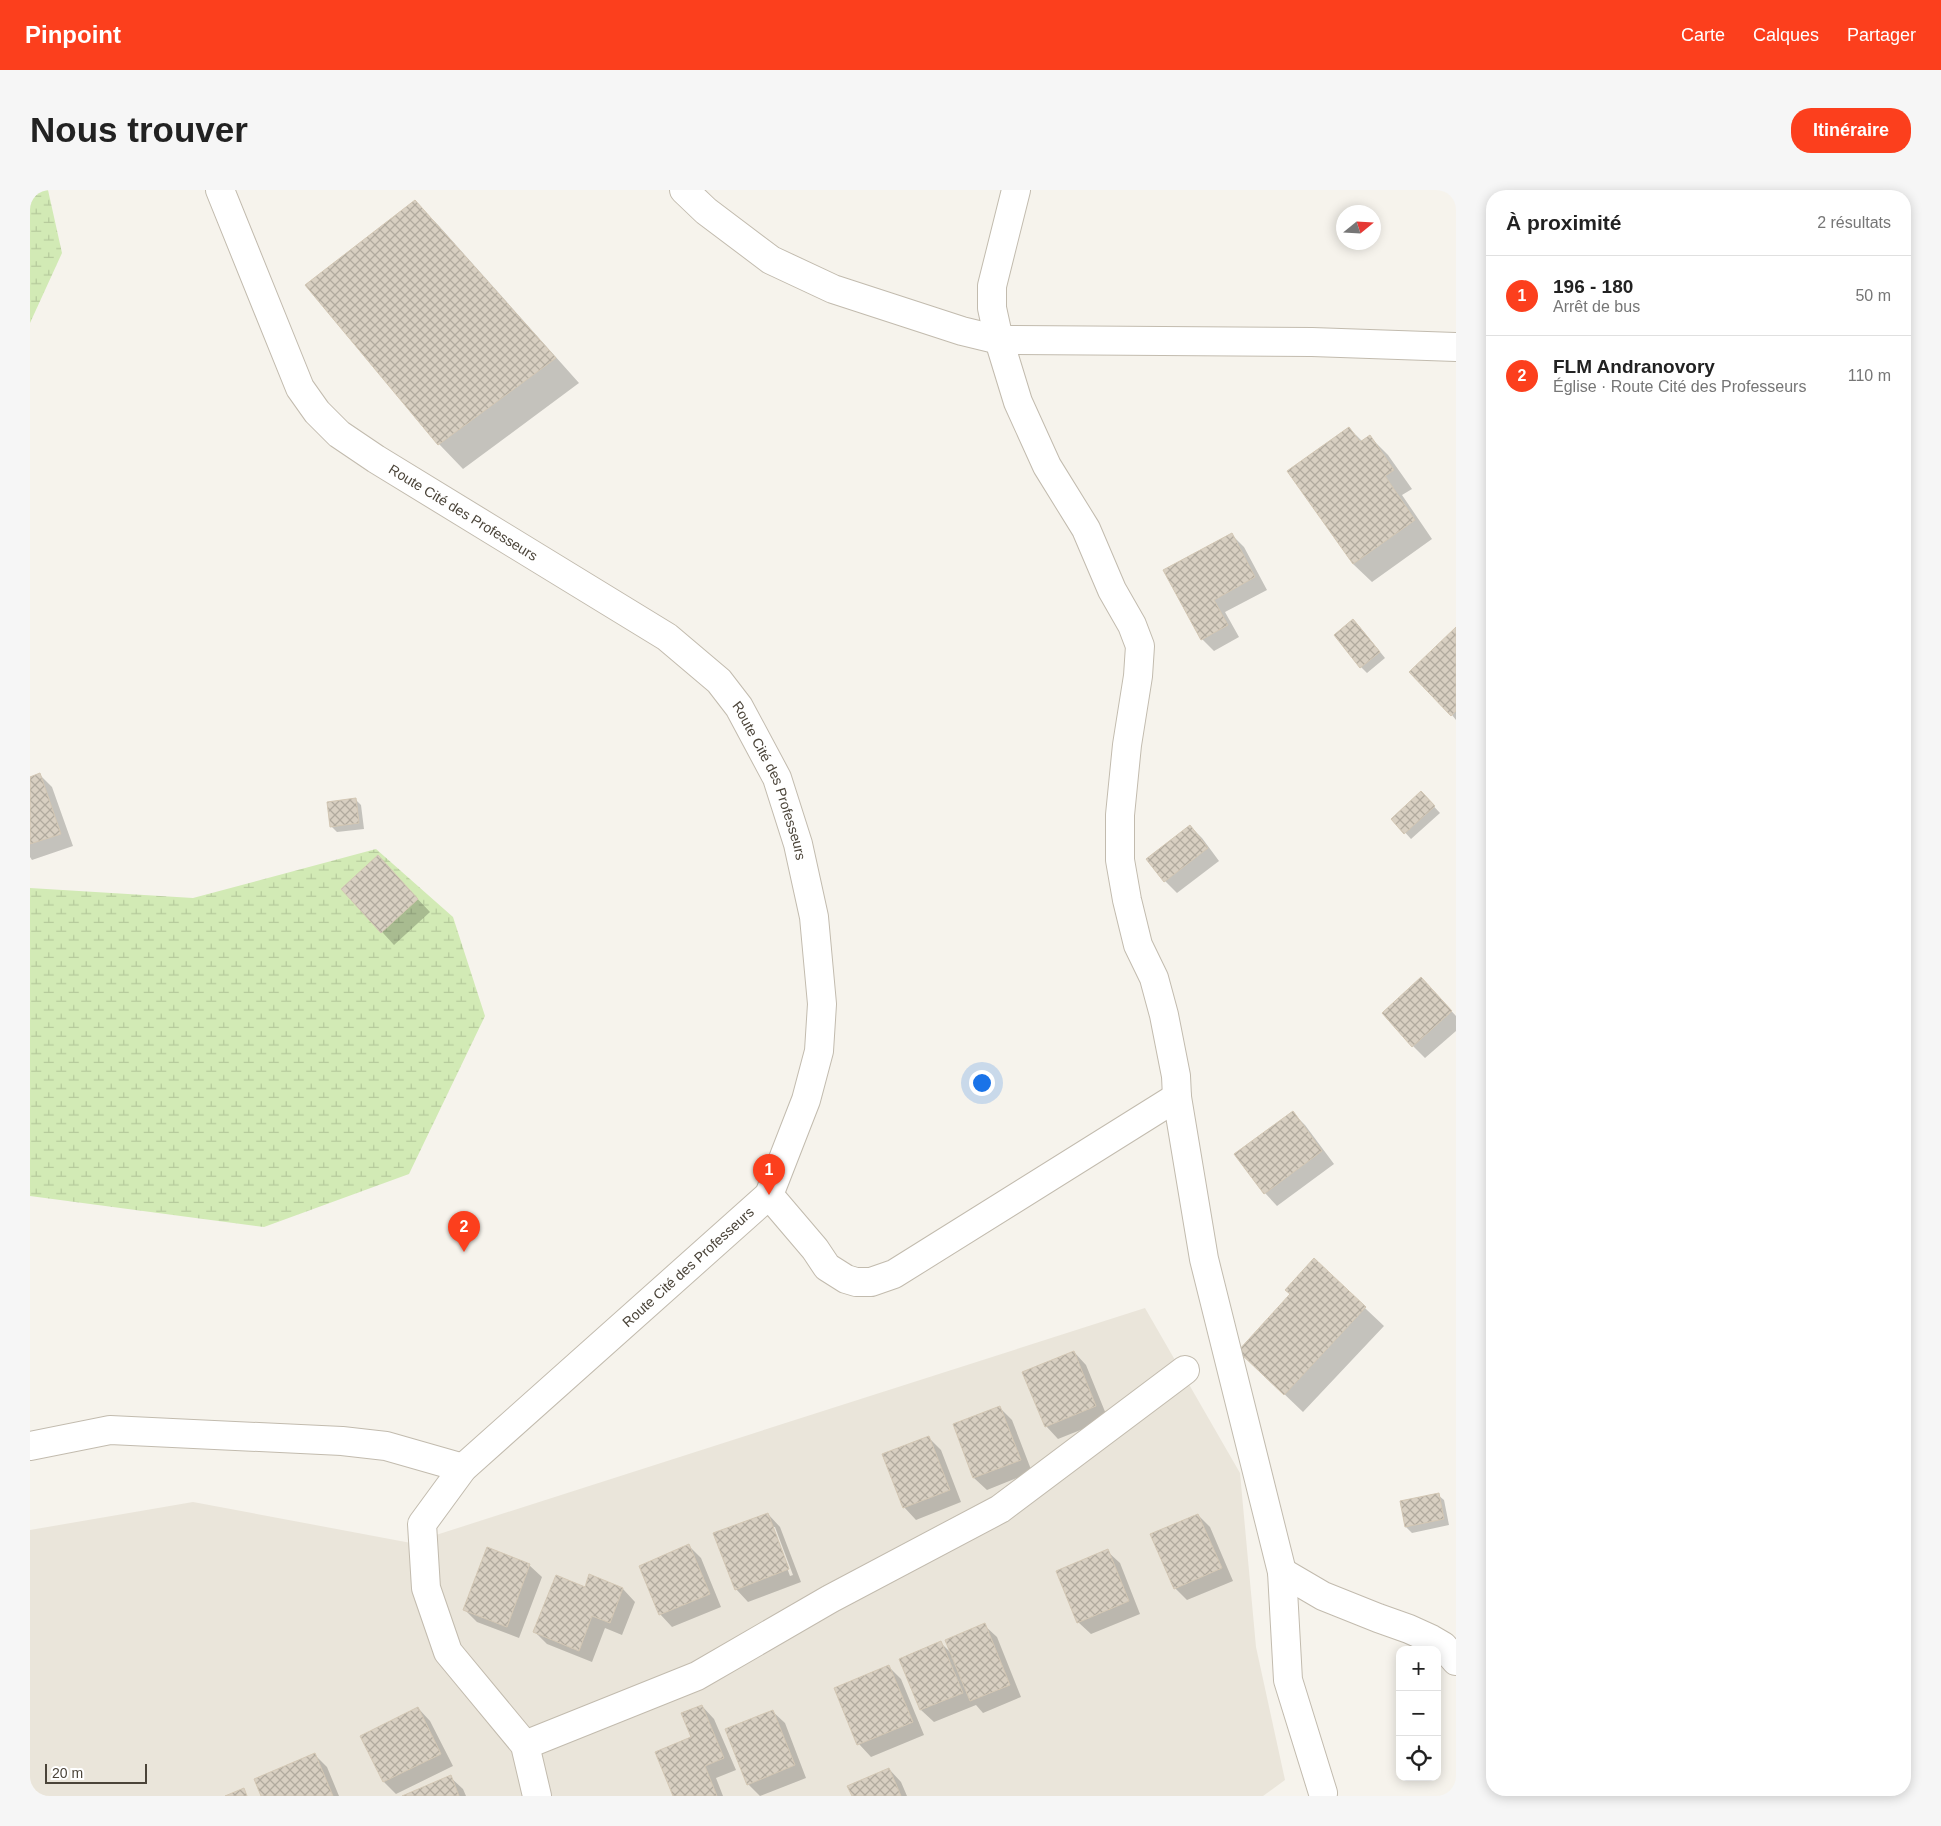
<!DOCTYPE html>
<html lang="fr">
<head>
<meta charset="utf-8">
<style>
  body { margin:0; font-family:Arial,sans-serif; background:#f6f6f6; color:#222 }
  .controls { position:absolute; right:15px; bottom:15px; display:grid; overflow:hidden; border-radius:10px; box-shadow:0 2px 12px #0003 }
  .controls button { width:45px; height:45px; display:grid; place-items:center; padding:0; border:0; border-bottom:1px solid #e0e0e0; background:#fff; color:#222; font:25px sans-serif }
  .compass { position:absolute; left:1306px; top:15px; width:45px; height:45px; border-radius:50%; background:#fff; box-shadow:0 2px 12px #0003; rotate:72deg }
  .scale { position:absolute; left:15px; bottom:12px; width:102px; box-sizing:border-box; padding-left:5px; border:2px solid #4b4439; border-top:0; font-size:14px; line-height:18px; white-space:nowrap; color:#4b4439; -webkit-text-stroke:4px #fff; paint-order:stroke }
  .you { position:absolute; left:951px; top:892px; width:18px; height:18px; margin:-12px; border:4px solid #fff; border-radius:50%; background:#1a73e8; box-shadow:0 0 0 8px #1a73e833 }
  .badge { display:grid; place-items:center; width:32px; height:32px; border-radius:50%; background:#fc3f1d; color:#fff; font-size:16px; font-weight:700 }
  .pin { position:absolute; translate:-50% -41px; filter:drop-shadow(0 1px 2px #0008) }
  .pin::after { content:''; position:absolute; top:26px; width:18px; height:15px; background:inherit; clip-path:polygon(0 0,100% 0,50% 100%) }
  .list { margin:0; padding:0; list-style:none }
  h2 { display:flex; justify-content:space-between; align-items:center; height:65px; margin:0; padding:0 20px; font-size:21px }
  h2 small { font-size:16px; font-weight:400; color:#767676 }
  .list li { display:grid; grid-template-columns:32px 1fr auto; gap:15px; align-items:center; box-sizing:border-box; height:80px; padding:0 20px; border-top:1px solid #e0e0e0 }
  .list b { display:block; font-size:19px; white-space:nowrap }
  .list p { margin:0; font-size:16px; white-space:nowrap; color:#767676 }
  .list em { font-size:16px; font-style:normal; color:#767676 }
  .icon { flex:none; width:28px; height:28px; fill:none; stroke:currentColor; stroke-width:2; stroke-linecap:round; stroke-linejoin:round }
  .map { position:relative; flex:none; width:1426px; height:1606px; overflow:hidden; border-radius:20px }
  header { display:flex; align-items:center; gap:30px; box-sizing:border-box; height:70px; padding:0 25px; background:#fc3f1d; color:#fff }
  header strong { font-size:24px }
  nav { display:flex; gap:28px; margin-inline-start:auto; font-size:18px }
  .intro { display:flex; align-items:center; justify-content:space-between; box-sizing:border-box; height:120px; padding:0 30px }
  h1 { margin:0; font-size:35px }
  .button { padding:12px 22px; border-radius:20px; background:#fc3f1d; color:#fff; font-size:18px; font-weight:700 }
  main { display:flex; gap:30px; padding:0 30px }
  aside { flex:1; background:#fff; border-radius:20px; box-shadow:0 2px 12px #0003 }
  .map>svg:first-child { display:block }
  .residential { fill:#eae5da }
  .wetland { fill:url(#wetland-marsh) }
  .shadow { fill:#0003; fill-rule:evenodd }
  .building { fill:url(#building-cross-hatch); stroke:#d3c7b4 }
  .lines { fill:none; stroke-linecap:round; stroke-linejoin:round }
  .minor-casing { stroke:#c2bbae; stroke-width:30 }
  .minor { stroke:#fff; stroke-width:28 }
  .labels { text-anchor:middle; stroke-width:4; stroke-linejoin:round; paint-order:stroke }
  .street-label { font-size:14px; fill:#4b4439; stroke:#fff }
</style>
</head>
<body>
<header>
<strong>Pinpoint</strong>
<nav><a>Carte</a><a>Calques</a><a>Partager</a></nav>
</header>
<div class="intro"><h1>Nous trouver</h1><a class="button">Itinéraire</a></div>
<main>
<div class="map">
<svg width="1426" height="1606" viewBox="0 0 1426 1606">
  <defs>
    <pattern id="wetland-marsh" width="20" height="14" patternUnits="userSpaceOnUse" patternTransform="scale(1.25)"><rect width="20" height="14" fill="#d2eab5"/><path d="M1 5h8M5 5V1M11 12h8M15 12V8" fill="none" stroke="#b6ca9c"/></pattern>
    <pattern id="building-cross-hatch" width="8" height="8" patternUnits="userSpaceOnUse" patternTransform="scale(1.25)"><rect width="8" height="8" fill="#d8cfc1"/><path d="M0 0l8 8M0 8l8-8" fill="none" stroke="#b1aa9e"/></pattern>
  </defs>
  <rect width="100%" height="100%" fill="#f6f3ec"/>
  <path class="residential" d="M1115,1118L1210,1283L1226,1457L1255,1590L1233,1606H0V1340L163,1312L381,1353Z"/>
  <path class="wetland" d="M0,0H18L32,63L0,133Z
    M346,659L423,727L455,826L379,984L234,1037L0,1006V698L163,708Z"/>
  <path class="shadow" d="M385,12L409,36L549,193L433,279L409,254Z
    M1319,238L1333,252L1340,247L1358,265L1382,299L1372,305L1402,349L1342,392L1323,374Z
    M1202,345L1214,357L1237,400L1195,422L1209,447L1184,461L1172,449Z
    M1329,436L1355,468L1337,483L1331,477Z
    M1426,439V530L1422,525Z
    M10,585L22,597L43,656L2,670L0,667V588Z
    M325,609L331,615L334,639L307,642L301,636Z
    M1397,609L1410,623L1381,649L1363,629Z
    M1160,636L1172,648L1189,671L1147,703L1135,691Z
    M348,667L400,722L364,755L313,699Z
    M1403,801L1426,826V841L1395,868L1383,856Z
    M1262,922L1275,935L1304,974L1247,1016L1235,1003Z
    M1284,1070L1354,1136L1273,1222L1228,1179L1262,1105Z
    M1044,1162L1056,1175L1078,1229L1028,1249L1016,1236Z
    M970,1218L982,1230L1002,1282L957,1300L944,1288L924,1235Z
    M899,1248L911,1260L931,1312L886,1330L874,1317Z
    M1408,1305L1414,1310L1419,1335L1382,1343L1376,1337Z
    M738,1324L750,1337L771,1392L718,1412L706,1399ZM742,1337H745L763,1385L760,1386Z
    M1168,1325L1180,1337L1203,1391L1157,1410L1145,1398Z
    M659,1356L671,1368L691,1417L642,1437L630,1424Z
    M1077,1361L1090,1373L1110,1424L1061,1444L1048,1432Z
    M499,1375L512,1387L489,1448L447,1432L435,1420Z
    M555,1398L593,1399L605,1412L592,1445L575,1438L562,1472L517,1454L505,1442Z
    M954,1435L967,1447L991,1507L953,1523L946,1515L904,1532L891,1520L870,1470L911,1453L922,1464Z
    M859,1477L871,1489L894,1545L841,1567L829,1554Z
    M672,1516L684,1529L706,1580L686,1588L693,1606H644Z
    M388,1518L400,1531L423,1576L366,1604L354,1592L331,1546Z
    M742,1521L755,1533L776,1588L730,1606L718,1594Z
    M285,1565L297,1577L309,1606H232Z
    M859,1579L871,1592L877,1606H823Z
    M420,1587L433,1599L436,1606H375Z"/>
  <path class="building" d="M385,10L526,168L408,255L275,95Z
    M1319,237L1330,252L1340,245L1364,280L1355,286L1385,330L1323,374L1257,281Z
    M1202,343L1225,387L1184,410L1198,435L1171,450L1133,380Z
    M1323,429L1350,462L1330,478L1304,445Z
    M1426,437V521L1421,526L1379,482Z
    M10,583L31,644L0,654V587Z
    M1391,601L1405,616L1374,644L1361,629Z
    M326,608L329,633L300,637L297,612Z
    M1160,635L1178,658L1134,692L1116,669Z
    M348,665L388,709L351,743L311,699Z
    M1391,787L1422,821L1382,857L1352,823Z
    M1263,921L1292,961L1234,1004L1204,964Z
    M1284,1068L1336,1117L1254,1205L1208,1161L1260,1104L1255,1100Z
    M1044,1161L1066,1216L1015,1237L992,1182Z
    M970,1216L991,1270L943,1288L923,1234Z
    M899,1246L920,1300L873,1318L852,1264Z
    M1409,1303L1414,1329L1375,1337L1370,1311Z
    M738,1323L759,1379L705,1400L683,1343Z
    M1168,1324L1192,1378L1144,1399L1120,1344Z
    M659,1354L680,1404L629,1425L609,1376Z
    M457,1357L500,1374L477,1437L433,1420Z
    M1078,1359L1099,1411L1047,1433L1026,1381Z
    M559,1384L593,1398L580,1433L562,1426L549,1461L503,1442L526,1385L555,1397Z
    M955,1433L980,1495L940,1511L915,1450Z
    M911,1451L933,1503L890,1520L869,1469Z
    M859,1475L883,1532L827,1555L804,1498Z
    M672,1515L694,1568L675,1576L687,1606H643L625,1562L661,1547L651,1523Z
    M388,1517L411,1564L353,1592L330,1546Z
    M743,1520L765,1575L717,1595L695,1539Z
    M285,1563L303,1606H231L224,1589Z
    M859,1578L871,1606H822L817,1596Z
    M421,1585L429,1606H372Z
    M214,1598L217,1606H195Z"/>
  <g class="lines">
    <defs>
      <g id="minor">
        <path id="s1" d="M190,0L270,198L287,222L309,244L346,269L637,447L689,491L709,517L747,588L768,654L784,727L792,814L789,861L776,910L739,1005L433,1278L392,1334L396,1398L418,1462L495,1555L507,1606"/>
        <path d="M654,0L676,21L741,70L803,99L932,141L969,150L1282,152L1426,157"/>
        <path d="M986,0L962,96V118L969,150L988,212L1017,276L1056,339L1082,400L1102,435L1110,456L1108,486L1097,555L1090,625V670L1097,710L1108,755L1124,788L1134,825L1146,886L1147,907L1174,1069L1252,1382L1258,1490L1293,1603"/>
        <path d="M739,1005L785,1059L797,1077L816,1089L826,1092H841L864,1084L1147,907"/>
        <path d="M0,1256L80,1240L312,1251L356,1256L433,1278"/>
        <path d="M1252,1382L1293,1406L1348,1428L1379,1439L1401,1449L1413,1456L1426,1471"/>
        <path d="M495,1555L667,1486L800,1409L970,1319L1155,1180"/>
      </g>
    </defs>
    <use href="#minor" class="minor-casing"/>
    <use href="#minor" class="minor"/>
  </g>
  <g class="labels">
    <g class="street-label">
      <text dy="5" stroke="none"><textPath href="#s1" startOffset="421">Route Cité des Professeurs</textPath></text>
      <text dy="5" stroke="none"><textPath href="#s1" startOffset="841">Route Cité des Professeurs</textPath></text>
      <text transform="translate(658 1077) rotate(-42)" y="5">Route Cité des Professeurs</text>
    </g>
  </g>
</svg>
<div class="controls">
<button>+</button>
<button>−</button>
<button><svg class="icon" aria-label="locate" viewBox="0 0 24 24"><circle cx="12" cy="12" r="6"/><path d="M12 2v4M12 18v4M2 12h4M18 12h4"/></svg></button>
</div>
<svg class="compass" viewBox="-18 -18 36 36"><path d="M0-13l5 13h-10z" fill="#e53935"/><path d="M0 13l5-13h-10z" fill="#767676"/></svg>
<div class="scale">20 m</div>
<div class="you"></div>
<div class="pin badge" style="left:739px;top:1005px">1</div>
<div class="pin badge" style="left:434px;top:1062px">2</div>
</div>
<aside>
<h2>À proximité<small>2 résultats</small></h2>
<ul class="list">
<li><span class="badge">1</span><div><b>196 - 180</b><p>Arrêt de bus</p></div><em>50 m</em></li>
<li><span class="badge">2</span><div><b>FLM Andranovory</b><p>Église · Route Cité des Professeurs</p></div><em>110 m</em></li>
</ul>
</aside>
</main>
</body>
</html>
